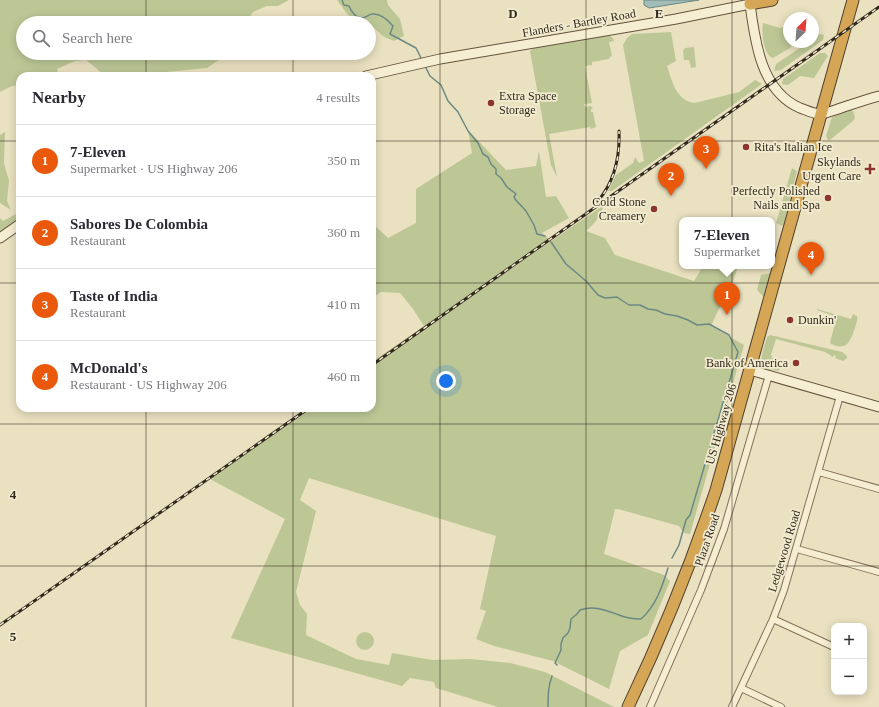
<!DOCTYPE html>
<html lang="en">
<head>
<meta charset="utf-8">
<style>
  body { margin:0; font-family:Georgia,serif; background:#f7f7f7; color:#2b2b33 }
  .controls { position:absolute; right:12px; bottom:12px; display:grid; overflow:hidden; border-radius:8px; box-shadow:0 2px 10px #0003 }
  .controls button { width:36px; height:36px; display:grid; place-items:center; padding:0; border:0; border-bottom:1px solid #e1e1e2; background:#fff; color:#2b2b33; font:20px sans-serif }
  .compass { position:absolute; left:783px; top:12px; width:36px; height:36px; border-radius:50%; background:#fff; box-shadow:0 2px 10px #0003; rotate:25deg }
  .you { position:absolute; left:446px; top:381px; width:14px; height:14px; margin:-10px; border:3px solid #fff; border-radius:50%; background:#1a73e8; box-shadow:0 0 0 6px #1a73e833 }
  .badge { display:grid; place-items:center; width:26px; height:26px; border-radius:50%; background:#ea580c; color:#fff; font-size:13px; font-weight:700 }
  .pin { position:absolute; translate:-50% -33px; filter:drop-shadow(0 1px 2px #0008) }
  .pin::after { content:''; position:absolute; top:21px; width:14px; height:12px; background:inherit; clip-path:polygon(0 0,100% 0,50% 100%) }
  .popup { position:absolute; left:679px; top:217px; width:96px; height:52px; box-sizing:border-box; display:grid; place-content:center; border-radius:8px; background:#fff; filter:drop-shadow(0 1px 3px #0005); font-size:13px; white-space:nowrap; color:#7c7c81 }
  .popup b { font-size:15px; color:#2b2b33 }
  .popup::after { content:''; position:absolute; left:50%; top:100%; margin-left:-8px; border:8px solid transparent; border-top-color:#fff }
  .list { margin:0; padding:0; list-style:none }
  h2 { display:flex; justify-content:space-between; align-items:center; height:52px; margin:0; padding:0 16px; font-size:17px }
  h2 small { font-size:13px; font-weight:400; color:#7c7c81 }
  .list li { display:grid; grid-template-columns:26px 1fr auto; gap:12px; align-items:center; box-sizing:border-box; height:72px; padding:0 16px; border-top:1px solid #e1e1e2 }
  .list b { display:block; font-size:15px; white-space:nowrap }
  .list p { margin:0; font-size:13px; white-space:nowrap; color:#7c7c81 }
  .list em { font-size:13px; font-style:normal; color:#7c7c81 }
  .icon { flex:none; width:22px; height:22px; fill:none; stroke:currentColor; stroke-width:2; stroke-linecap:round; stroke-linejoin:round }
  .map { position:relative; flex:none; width:879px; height:707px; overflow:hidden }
  .search { position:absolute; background:#fff; box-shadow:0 2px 10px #0003; left:16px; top:16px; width:360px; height:44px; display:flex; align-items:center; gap:10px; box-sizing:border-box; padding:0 14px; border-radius:22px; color:#7c7c81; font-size:15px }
  .panel { position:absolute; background:#fff; box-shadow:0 2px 10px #0003; left:16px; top:72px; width:360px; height:340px; border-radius:12px }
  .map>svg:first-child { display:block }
  .green { fill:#bdc796 }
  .water { fill:#a3bcb7; stroke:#6b8984 }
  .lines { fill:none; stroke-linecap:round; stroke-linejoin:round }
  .stream { stroke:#6b8984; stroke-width:1.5 }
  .street-casing { stroke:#82725a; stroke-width:8 }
  .secondary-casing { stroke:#63533d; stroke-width:11 }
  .highway-casing { stroke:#4f402e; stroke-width:13 }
  .street { stroke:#f6eed3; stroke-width:6 }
  .secondary { stroke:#f6eed3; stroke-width:9 }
  .highway { stroke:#d4a656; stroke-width:11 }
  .rail-casing { stroke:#32291d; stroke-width:3 }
  .rail { stroke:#f2ebcf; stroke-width:1.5; stroke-dasharray:4.5; stroke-linecap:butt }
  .grid { fill:none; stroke:#32291d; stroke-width:1; stroke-opacity:0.55 }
  .poi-dot { fill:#8c352e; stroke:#f2ebcf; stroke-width:1.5 }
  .labels { text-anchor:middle; stroke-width:3.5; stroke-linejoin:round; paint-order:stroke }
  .street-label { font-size:12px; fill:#32291d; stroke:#f2ebcf }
  .poi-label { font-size:12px; fill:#32291d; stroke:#f2ebcf; text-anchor:end }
  .grid-label { font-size:13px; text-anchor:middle; font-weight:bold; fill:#32291d; stroke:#f2ebcf; stroke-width:3.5; stroke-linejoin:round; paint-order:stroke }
</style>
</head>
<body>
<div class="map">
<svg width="879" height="707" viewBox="0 0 879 707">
  <rect width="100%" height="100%" fill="#eae1c0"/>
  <path class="green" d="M0,0H289L278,6H267L253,12L245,23H23V53H229L207,68L125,76H104L96,68L86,60L75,61L57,69L59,76H20V85L12,86L0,92Z
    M337,0H387L388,5L400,19L404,36L394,41L384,37L369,23L348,15Z
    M763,23L780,28L789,25V42H795L790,48L773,58C764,56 761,32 763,23Z
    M671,32L676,61L667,66C672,81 676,101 695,103L739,92L755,80L762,84L612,191H608L616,175L633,163L635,157L639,163L644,161L623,45L627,38L632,34Z
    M820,34L824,35L823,40L781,70L774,71L776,64L809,42H813V39Z
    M608,35L613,38L614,41L609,42L612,56L610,57L609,59L592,62V65L585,66L592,103L584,104L585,107L591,106L593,109H591V112H593L596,127L591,129L590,127L549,134L557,177L551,165L530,51L534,48Z
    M694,47L696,67L691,68L689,60H684L683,51L685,48Z
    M820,53H825L828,56L814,78L800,76L788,85L782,84L783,79Z
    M851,110L853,111L855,117L854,120L830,140H828L826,136L832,117Z
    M468,130L506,170L536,166L539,151L546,197L556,196L569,218L542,233L551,241L604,205C599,218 596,222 586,231L605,238L615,255L694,281L703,266H738L731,288L737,296V301L724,298L711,326L744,345L690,534L684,533L679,526L618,509H615L604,554L664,575L670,581L648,635L620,651L609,689L553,661L494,646L476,639L486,611L480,609L496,536L309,478L300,500L316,511L296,592L300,605L307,614L306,635L356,659L389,665L392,653L432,660L471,659L510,663L545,672L614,707H498L436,688L434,682L410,678L402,686L231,638L285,519L208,478L308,408H372V362L424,326L413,309L400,293L381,292L372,298V223L388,238L416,223V189L472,153Z
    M5,132L4,163L9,181L7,201L11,210L0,203V135Z
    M792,168L797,171L784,224L782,226L776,223Z
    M20,212V220L0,231V218L3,221Z
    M771,273L765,296H763L757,290L761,275Z
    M817,309L851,319L853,314L857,316C858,320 856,324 855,328C850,342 847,351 831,344L830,342L837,317L817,310Z
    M770,335L842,352L847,356V358L843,361L835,358L836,356L834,355L833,357L825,352L776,339L771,355L773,360L779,364L780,369L778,371L764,367L777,372C753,373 763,351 767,337Z
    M356 641a9 9 0 1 1 18 0a9 9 0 1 1-18 0Z"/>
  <path class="water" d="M644,0H699L649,8L644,5Z"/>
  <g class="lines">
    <path class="stream" d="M342,0L344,5L349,6C351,11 356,19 363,18C366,17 368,15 372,14C381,13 388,20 393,26L390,34L416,48L422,60
      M425,66L430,76L441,85L448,101L458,112L468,131L478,143L483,154L488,157L491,164L496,169V174L501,178L507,187L516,194L514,197L515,199L526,211L534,225L537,234L545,236
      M551,242L566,264L586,281L598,295L605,298L617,297L629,305H640L648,309L656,310L665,314L677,316L688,320L697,325L709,324L729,335L738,352L690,515L686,520L679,545L672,558
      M557,665L555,663L561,650V644L563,638L568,633L570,628L571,619L577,614L580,610C594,605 605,610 619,615C626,618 633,619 641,619C656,606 662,587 668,568
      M548,707C548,696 548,687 552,676"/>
    <defs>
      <path id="street" d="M819,472L879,489
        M797,549L879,572
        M773,619L834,647
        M741,688L781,707
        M650,707L701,590L724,529L769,375
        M732,707L773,619L784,590L840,396"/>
      <path id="secondary" d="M366,76L440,59L676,19L750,4C755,42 761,91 800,108C806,110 814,114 820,114C824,114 828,112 832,111C848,106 863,100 879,96
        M0,238L20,224
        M750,370L879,407"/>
      <path id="highway" d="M750,4L772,0
        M628,707C662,636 691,564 716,490L853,0"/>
    </defs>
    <use href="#street" class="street-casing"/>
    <use href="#secondary" class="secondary-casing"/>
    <use href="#highway" class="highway-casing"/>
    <use href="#street" class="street"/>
    <use href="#secondary" class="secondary"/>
    <use href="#highway" class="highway"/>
    <defs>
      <path id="rail" d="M598,201C615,181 620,157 619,131
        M372,365L879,7
        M0,625L309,408"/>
    </defs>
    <use href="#rail" class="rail-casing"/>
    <use href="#rail" class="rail"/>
  </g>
  <path class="grid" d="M146,0V23M293,0V23M440,0V707M586,0V707M732,0V707M146,53V76M293,53V76M0,141H20M372,141H879M0,283H20M372,283H879M146,408V707M293,408V707M0,424H879M0,566H879"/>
  <g class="poi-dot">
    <circle cx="491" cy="103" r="4"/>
    <circle cx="746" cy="147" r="4"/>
    <path d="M868 163h4v4h4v4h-4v4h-4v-4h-4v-4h4z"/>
    <circle cx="828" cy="198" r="4"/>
    <circle cx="654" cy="209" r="4"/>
    <circle cx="790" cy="320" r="4"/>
    <circle cx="796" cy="363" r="4"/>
  </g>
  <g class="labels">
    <g class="street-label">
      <text transform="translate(579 23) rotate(-10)" y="4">Flanders - Bartley Road</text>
      <text transform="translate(721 424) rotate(-74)" y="4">US Highway 206</text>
      <text transform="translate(707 540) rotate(-71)" y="4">Plaza Road</text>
      <text transform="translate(784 551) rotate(-73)" y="4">Ledgewood Road</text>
    </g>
    <g class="poi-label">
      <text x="499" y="100" text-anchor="start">Extra Space<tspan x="499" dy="14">Storage</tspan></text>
      <text x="754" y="151" text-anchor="start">Rita's Italian Ice</text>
      <text x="861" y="166">Skylands<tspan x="861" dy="14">Urgent Care</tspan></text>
      <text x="820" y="195">Perfectly Polished<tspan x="820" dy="14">Nails and Spa</tspan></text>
      <text x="646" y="206">Cold Stone<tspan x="646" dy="14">Creamery</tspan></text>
      <text x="798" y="324" text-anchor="start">Dunkin'</text>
      <text x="788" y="367">Bank of America</text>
    </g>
  </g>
  <g class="grid-label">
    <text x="513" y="18">D</text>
    <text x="659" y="18">E</text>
    <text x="13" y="499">4</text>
    <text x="13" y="641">5</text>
  </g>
</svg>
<div class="controls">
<button>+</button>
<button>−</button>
</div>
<svg class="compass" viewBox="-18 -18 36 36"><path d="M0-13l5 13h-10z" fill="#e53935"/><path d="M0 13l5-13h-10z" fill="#7c7c81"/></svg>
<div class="you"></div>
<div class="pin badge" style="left:727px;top:315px">1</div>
<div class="popup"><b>7-Eleven</b>Supermarket</div>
<div class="pin badge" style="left:671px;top:196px">2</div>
<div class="pin badge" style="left:706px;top:169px">3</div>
<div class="pin badge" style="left:811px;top:275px">4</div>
<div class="search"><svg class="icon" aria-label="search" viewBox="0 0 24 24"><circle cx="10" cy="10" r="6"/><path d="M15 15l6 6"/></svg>Search here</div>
<section class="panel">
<h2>Nearby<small>4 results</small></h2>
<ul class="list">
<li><span class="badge">1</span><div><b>7-Eleven</b><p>Supermarket · US Highway 206</p></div><em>350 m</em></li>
<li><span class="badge">2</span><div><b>Sabores De Colombia</b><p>Restaurant</p></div><em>360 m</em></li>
<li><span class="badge">3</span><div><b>Taste of India</b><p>Restaurant</p></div><em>410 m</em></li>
<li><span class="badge">4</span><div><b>McDonald's</b><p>Restaurant · US Highway 206</p></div><em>460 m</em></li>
</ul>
</section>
</div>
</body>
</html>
